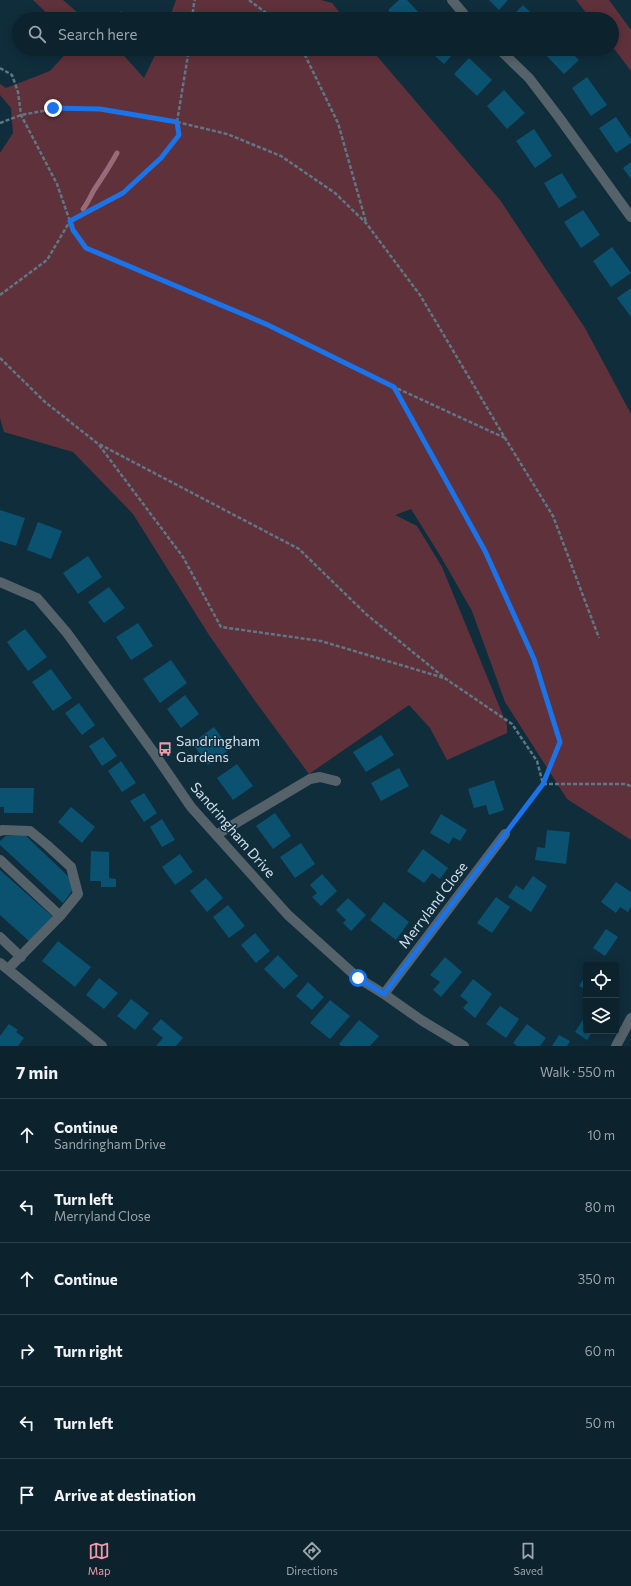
<!DOCTYPE html>
<html lang="en">
<head>
<meta charset="utf-8">
<style>
  body { margin:0; font-family:Commissioner,sans-serif; background:#1a2f39; color:#f1f3f6 }
  .controls { position:absolute; right:12px; bottom:12px; display:grid; overflow:hidden; border-radius:4px; box-shadow:0 2px 10px #0003 }
  .controls button { width:36px; height:36px; display:grid; place-items:center; padding:0; border:0; border-bottom:1px solid #2c3f49; background:#0c222d; color:#f1f3f6; font:20px sans-serif }
  .stop { position:absolute; width:12px; height:12px; margin:-9px; border:3px solid #1a73e8; border-radius:50%; background:#fff }
  .stop.end { background:#1a73e8; border-color:#fff; box-shadow:0 1px 4px #0008 }
  .list { margin:0; padding:0; list-style:none }
  h2 { display:flex; justify-content:space-between; align-items:center; height:52px; margin:0; padding:0 16px; font-size:17px }
  h2 small { font-size:13px; font-weight:400; color:#9aa4aa }
  .list li { display:grid; grid-template-columns:26px 1fr auto; gap:12px; align-items:center; box-sizing:border-box; height:72px; padding:0 16px; border-top:1px solid #2c3f49 }
  .list b { display:block; font-size:15px; white-space:nowrap }
  .list p { margin:0; font-size:13px; white-space:nowrap; color:#9aa4aa }
  .list em { font-size:13px; font-style:normal; color:#9aa4aa }
  .icon { flex:none; width:22px; height:22px; fill:none; stroke:currentColor; stroke-width:2; stroke-linecap:round; stroke-linejoin:round }
  .map { position:relative; flex:none; width:631px; height:1046px; overflow:hidden }
  .search { position:absolute; background:#0c222d; box-shadow:0 2px 10px #0003; left:12px; right:12px; top:12px; height:44px; display:flex; align-items:center; gap:10px; box-sizing:border-box; padding:0 14px; border-radius:22px; color:#9aa4aa; font-size:15px }
  .sheet { height:484px; background:#0c222d }
  nav { display:flex; justify-content:space-around; align-items:center; box-sizing:border-box; height:56px; border-top:1px solid #2c3f49; background:#0c222d; font-size:11px; color:#9aa4aa }
  nav a { display:grid; justify-items:center; gap:2px }
  nav .on { color:#f29aac }
  .map>svg:first-child { display:block }
  .green { fill:#5f313b }
  .lines { fill:none; stroke-linecap:round; stroke-linejoin:round }
  .stream { stroke:#986a7a; stroke-width:5 }
  .building { fill:#0b5270 }
  .path { stroke:#5f7784; stroke-width:2.5; stroke-dasharray:4 2; stroke-linecap:butt }
  .minor { stroke:#556269; stroke-width:10 }
  .route { stroke:#1a73e8; stroke-width:5 }
  .labels { text-anchor:middle; stroke-width:3; stroke-linejoin:round; paint-order:stroke }
  .poi-label { font-size:14px; fill:#d1e1eb; stroke:#102d3c; text-anchor:start }
  .street-label { font-size:14px; fill:#d1e1eb; stroke:#102d3c }
</style>
</head>
<body>
<div class="map">
<svg width="631" height="1046" viewBox="0 0 631 1046">
  <rect width="100%" height="100%" fill="#102d3c"/>
  <path class="green" d="M33,0H63L85,19H53Z
    M176,0H321L332,3L345,19H169Z
    M576,0H609L631,30V71L612,46V19H591Z
    M70,49H118L144,78L158,49H371L500,200L585,328L631,414V840L567,799L505,702L472,611L441,557L411,509L395,515L417,526L442,567L507,725V733L447,760L430,728L409,705L309,774L255,701L209,635L133,514L73,452L4,432L0,418V153L13,133L11,108L0,95V84L6,88L50,71Z"/>
  <g class="lines">
    <path class="stream" d="M83,209C88,203 90,197 94,190C102,178 110,166 117,153"/>
  </g>
  <path class="building" d="M399,0H407L424,18L396,19L388,10Z
    M489,0H508L499,10Z
    M523,5L537,19H509Z
    M120,11L139,19H116Z
    M427,49H455L457,50L444,64Z
    M543,49H568L579,60L564,74L542,51Z
    M469,58L492,80L477,96L454,74Z
    M587,77L607,105L591,116L572,88Z
    M504,90L525,113L507,129L487,106Z
    M616,117L631,139V143L616,153L599,128Z
    M534,129L552,156L535,168L516,141Z
    M631,162V179L623,168Z
    M562,173L577,197L559,208L544,183Z
    M583,210L600,235L581,248L564,222Z
    M612,247L631,273L611,287L593,261Z
    M631,288V317L617,298Z
    M0,510L25,518L16,546L0,541Z
    M38,522L62,531L51,559L27,550Z
    M88,556L102,577L78,594L63,573Z
    M109,587L125,608L104,623L88,602Z
    M138,623L153,646L131,660L116,637Z
    M25,629L47,657L28,671L7,642Z
    M171,660L187,683L160,703L143,679Z
    M51,669L72,698L53,711L32,682Z
    M185,695L199,714L181,728L167,709Z
    M79,703L95,725L82,735L65,713Z
    M214,727L230,749L208,765L192,743Z
    M381,735L394,755L366,772L353,752Z
    M103,737L117,756L102,766L89,746Z
    M121,761L136,783L122,792L108,771Z
    M237,764L253,786L233,800L217,778Z
    M399,768L409,786L381,801L371,783Z
    M494,780L504,810L489,815L486,805L474,808L468,789Z
    M0,788H34L33,813H4V807H0Z
    M144,793L157,813L144,822L130,801Z
    M71,807L95,827L82,843L58,822Z
    M275,813L291,836L273,849L256,826Z
    M441,814L467,830L460,841L453,837L449,844L430,833Z
    M162,819L175,840L162,847L150,827Z
    M547,830L570,832L566,864L535,860L537,847L545,848Z
    M25,835L71,879L72,891L63,903L0,845V841L6,836Z
    M301,843L315,864L295,878L280,857Z
    M423,849L448,868L440,879L432,873L424,883L407,871Z
    M91,851L109,852V878L116,879V887H101V881H90Z
    M180,854L193,872L175,885L162,867Z
    M0,870L53,917L30,942L0,915Z
    M322,874L337,891L321,906L312,897L317,893L310,885Z
    M533,876L547,886L531,912L508,897L516,885L523,890Z
    M206,878L223,898L207,912L190,891Z
    M616,882L631,892V907L628,912L620,907L616,913L601,902Z
    M496,897L510,907L492,933L477,923Z
    M348,898L366,915L351,931L343,923L346,920L336,910Z
    M384,902L409,922L396,940L370,920Z
    M228,905L245,926L229,938L213,917Z
    M606,929L618,937L605,956L593,948Z
    M255,933L270,951L256,963L241,945Z
    M58,941L91,967L75,987L42,961Z
    M278,955L298,976L284,989L264,969Z
    M445,957L462,972L441,997L433,990L440,982L430,975Z
    M586,975V990L579,986Z
    M99,978L118,993L104,1009L86,995Z
    M473,979L492,994L475,1018L463,1008L468,1002L460,996Z
    M308,982L324,997L312,1010L296,996Z
    M131,999L149,1013L135,1030L117,1016Z
    M330,1000L350,1016L330,1039L310,1023Z
    M500,1006L519,1019L506,1038L486,1024Z
    M584,1018L586,1020V1031H593L587,1040L575,1032Z
    M161,1019L183,1038L176,1046H156L163,1038L152,1029Z
    M359,1020L379,1036L370,1046H341L339,1044Z
    M9,1024L18,1030L16,1032L24,1038L18,1046H0V1036Z
    M527,1024L546,1038L540,1046H517L513,1043Z
    M559,1035L570,1041L567,1046H552Z"/>
  <g class="lines">
    <path class="path" d="M249,0L274,19
      M192,19L194,3L195,0
      M302,49L338,123L366,222
      M0,68L12,75L18,92L21,115L57,184L73,230L86,248L266,324L394,387L505,438
      M0,123L21,115L53,109H100L177,122L227,134L281,156L335,193L366,223L420,295L505,438L553,516L599,638
      M0,295L47,260L70,221L123,193L161,158L179,135L177,122L189,49
      M0,358L45,402L97,443L299,549L366,614L446,679L512,724L537,761L543,784
      M395,387L485,551L534,659L560,742L543,784L513,823
      M99,445L183,557L221,627L321,641L444,678
      M543,784H624L631,786"/>
    <path class="minor" d="M452,0L468,19
      M499,49L529,78L558,116L631,217
      M0,582L37,598L67,633L154,753L191,807L288,915L358,978L384,994L421,1020L464,1046
      M0,831L2,830L30,831L47,845L71,867L78,894L60,916L8,969
      M216,835L310,779L320,777L336,781
      M0,860L60,916
      M0,937L21,957
      M0,963L102,1046
      M384,994L505,834
      M616,1046L631,1018"/>
  </g>
  <g class="lines">
    <path class="route" d="M53,108L100,109L177,122L179,135L161,158L123,193L70,221L73,230L86,248L266,324L394,387L485,551L534,659L560,742L543,784L384,994L358,978"/>
  </g>
  <defs>
    <symbol id="bus-bare" viewBox="-9 -9 18 18"><path d="M-5-6H5V4H4V6H2V4H-2V6H-4V4H-5ZM-3.5-4V0h7V-4ZM-3.5 1.2v1.5H-2V1.2ZM2 1.2v1.5H3.5V1.2Z" fill="#f29aac" stroke="#102d3c" stroke-width="2.5" paint-order="stroke"/></symbol>
  </defs>
  <g fill-rule="evenodd">
    <use href="#bus-bare" x="155" y="739" width="20" height="20"/>
  </g>
  <g class="labels">
    <g class="poi-label">
      <text x="176" y="746">Sandringham<tspan x="176" dy="16">Gardens</tspan></text>
    </g>
    <g class="street-label">
      <text transform="translate(233 830) rotate(49)" y="5">Sandringham Drive</text>
      <text transform="translate(433 905) rotate(-53)" y="5">Merryland Close</text>
    </g>
  </g>
</svg>
<div class="controls">
<button><svg class="icon" aria-label="locate" viewBox="0 0 24 24"><circle cx="12" cy="12" r="6"/><path d="M12 2v4M12 18v4M2 12h4M18 12h4"/></svg></button>
<button><svg class="icon" aria-label="layers" viewBox="0 0 24 24"><path d="M12 4l9 5-9 5-9-5zM3 14l9 5 9-5"/></svg></button>
</div>
<div class="stop" style="left:358px;top:978px"></div>
<div class="stop end" style="left:53px;top:108px"></div>
<div class="search"><svg class="icon" aria-label="search" viewBox="0 0 24 24"><circle cx="10" cy="10" r="6"/><path d="M15 15l6 6"/></svg>Search here</div>
</div>
<section class="sheet">
<h2>7 min<small>Walk · 550 m</small></h2>
<ul class="list">
<li><svg class="icon" aria-label="ahead" viewBox="0 0 24 24"><path d="M12 20V5M6 11l6-6 6 6"/></svg><div><b>Continue</b><p>Sandringham Drive</p></div><em>10 m</em></li>
<li><svg class="icon" aria-label="left" viewBox="0 0 24 24"><path d="M17 20v-9H6M10 6l-5 5 5 5"/></svg><div><b>Turn left</b><p>Merryland Close</p></div><em>80 m</em></li>
<li><svg class="icon" aria-label="ahead" viewBox="0 0 24 24"><path d="M12 20V5M6 11l6-6 6 6"/></svg><div><b>Continue</b></div><em>350 m</em></li>
<li><svg class="icon" aria-label="right" viewBox="0 0 24 24"><path d="M7 20v-9h11M14 6l5 5-5 5"/></svg><div><b>Turn right</b></div><em>60 m</em></li>
<li><svg class="icon" aria-label="left" viewBox="0 0 24 24"><path d="M17 20v-9H6M10 6l-5 5 5 5"/></svg><div><b>Turn left</b></div><em>50 m</em></li>
<li><svg class="icon" aria-label="arrive" viewBox="0 0 24 24"><path d="M6 21V4h12l-3 4 3 4H6"/></svg><div><b>Arrive at destination</b></div></li>
</ul>
</section>
<nav>
<a class="on"><svg class="icon" aria-label="map" viewBox="0 0 24 24"><path d="M3 6l6-2 6 2 6-2v14l-6 2-6-2-6 2zM9 4v14M15 6v14"/></svg>Map</a>
<a><svg class="icon" aria-label="directions" viewBox="0 0 24 24"><path d="M12 3l9 9-9 9-9-9zM9 14v-3h6M13 9l2 2-2 2"/></svg>Directions</a>
<a><svg class="icon" aria-label="saved" viewBox="0 0 24 24"><path d="M7 4h10v16l-5-4-5 4z"/></svg>Saved</a>
</nav>
</body>
</html>
